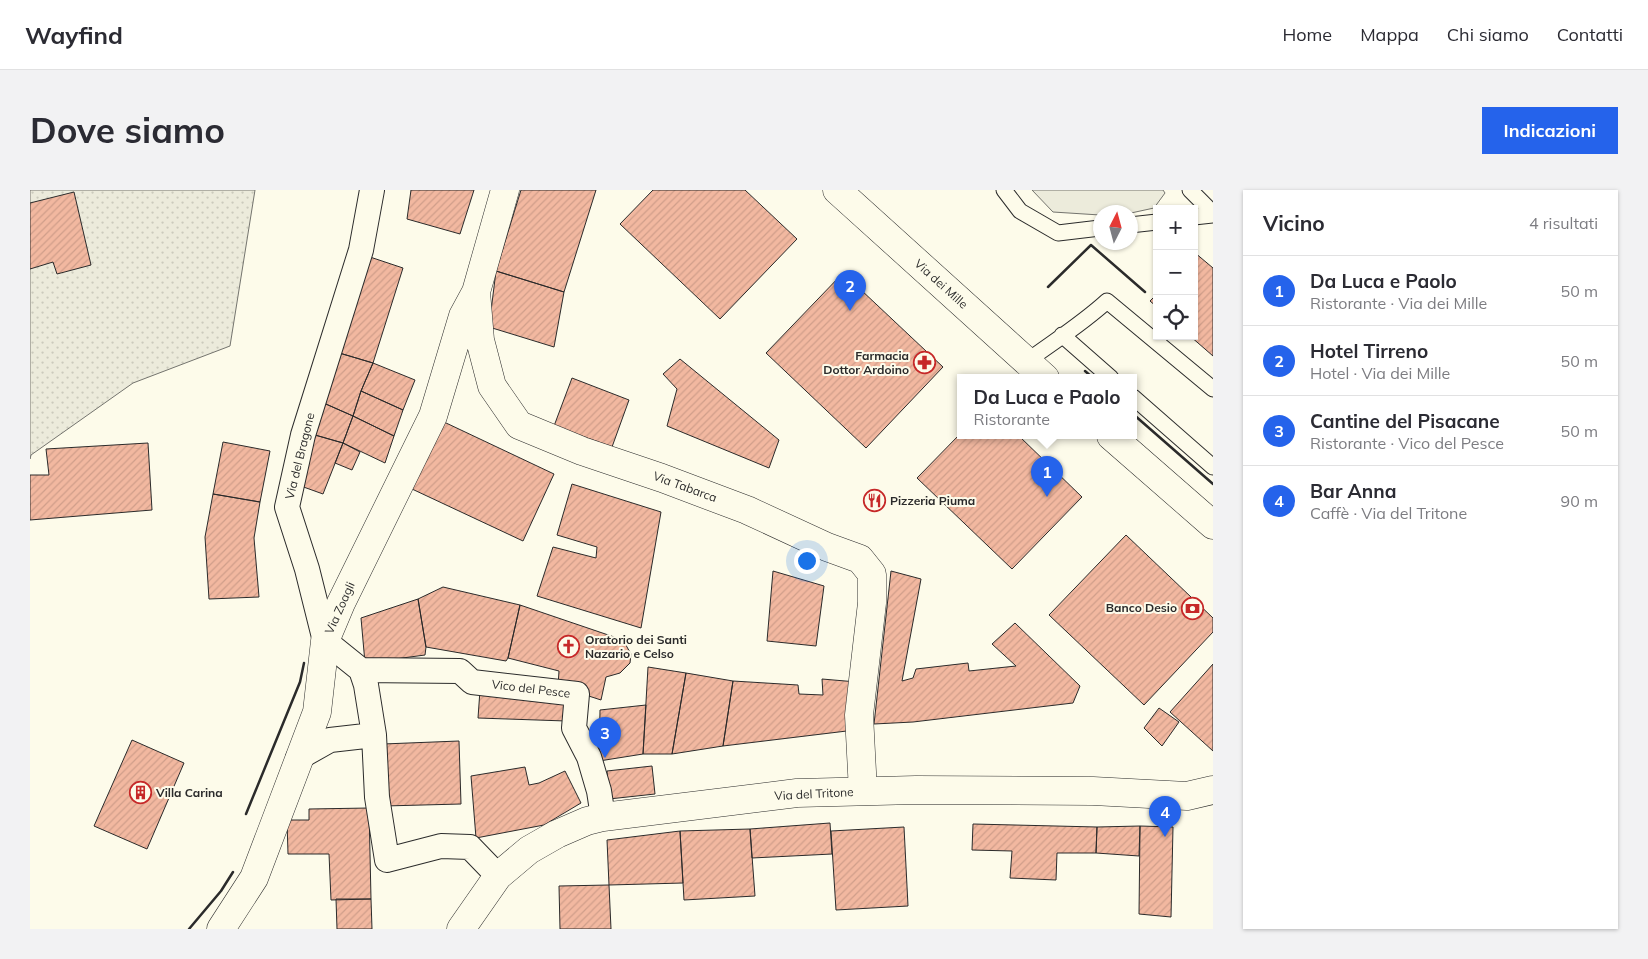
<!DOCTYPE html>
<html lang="it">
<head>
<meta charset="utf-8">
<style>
  body { margin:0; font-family:Mulish,sans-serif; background:#f2f2f3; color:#2b2b33 }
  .controls { position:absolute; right:15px; top:15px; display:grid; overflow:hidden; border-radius:0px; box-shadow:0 1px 4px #0004 }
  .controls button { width:45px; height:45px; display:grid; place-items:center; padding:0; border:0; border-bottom:1px solid #e1e1e2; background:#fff; color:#2b2b33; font:25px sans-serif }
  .compass { position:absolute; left:1063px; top:15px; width:45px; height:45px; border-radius:50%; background:#fff; box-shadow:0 1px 4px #0004; rotate:6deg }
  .you { position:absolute; left:776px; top:370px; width:18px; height:18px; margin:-12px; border:4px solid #fff; border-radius:50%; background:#1a73e8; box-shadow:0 0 0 8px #1a73e833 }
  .badge { display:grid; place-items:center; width:32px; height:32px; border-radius:50%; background:#2563eb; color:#fff; font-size:16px; font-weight:700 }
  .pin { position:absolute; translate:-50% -41px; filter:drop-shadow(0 1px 2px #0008) }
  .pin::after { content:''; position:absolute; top:26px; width:18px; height:15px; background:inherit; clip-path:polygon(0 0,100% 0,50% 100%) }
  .popup { position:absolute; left:927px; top:184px; width:180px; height:65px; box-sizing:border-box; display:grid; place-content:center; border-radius:0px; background:#fff; filter:drop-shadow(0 1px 4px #0005); font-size:16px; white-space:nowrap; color:#7c7c81 }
  .popup b { font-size:19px; color:#2b2b33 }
  .popup::after { content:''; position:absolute; left:50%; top:100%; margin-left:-10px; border:10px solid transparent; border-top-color:#fff }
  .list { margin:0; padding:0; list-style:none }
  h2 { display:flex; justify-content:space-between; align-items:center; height:65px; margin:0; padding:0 20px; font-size:21px }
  h2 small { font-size:16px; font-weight:400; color:#7c7c81 }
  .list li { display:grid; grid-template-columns:32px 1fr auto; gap:15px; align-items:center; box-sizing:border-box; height:70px; padding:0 20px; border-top:1px solid #e1e1e2 }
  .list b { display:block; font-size:19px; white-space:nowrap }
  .list p { margin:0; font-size:16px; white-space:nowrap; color:#7c7c81 }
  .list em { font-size:16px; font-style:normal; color:#7c7c81 }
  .icon { flex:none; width:28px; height:28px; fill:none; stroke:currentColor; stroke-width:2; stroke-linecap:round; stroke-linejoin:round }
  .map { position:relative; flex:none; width:1183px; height:739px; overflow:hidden; border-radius:0px }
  header { display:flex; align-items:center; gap:30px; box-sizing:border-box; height:70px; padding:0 25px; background:#fff; border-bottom:1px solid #e1e1e2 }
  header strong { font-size:24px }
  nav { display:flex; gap:28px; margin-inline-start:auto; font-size:18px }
  .intro { display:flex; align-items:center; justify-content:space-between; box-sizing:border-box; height:120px; padding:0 30px }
  h1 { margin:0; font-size:35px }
  .button { padding:12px 22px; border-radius:0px; background:#2563eb; color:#fff; font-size:18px; font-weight:700 }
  main { display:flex; gap:30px; padding:0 30px }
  aside { flex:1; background:#fff; border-radius:0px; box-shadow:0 1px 4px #0004 }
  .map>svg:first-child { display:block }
  .park { fill:url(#park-dots); stroke:#74746e }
  .garden { fill:#ecebdb; stroke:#74746e }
  .building { fill:url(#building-hatch); stroke:#2b2b2b }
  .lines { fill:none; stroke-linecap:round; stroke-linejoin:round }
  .service-casing { stroke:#2b2b2b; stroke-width:17 }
  .pedestrian-casing { stroke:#2b2b2b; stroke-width:26 }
  .minor-casing { stroke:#2b2b2b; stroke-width:29 }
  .primary-casing { stroke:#2b2b2b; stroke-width:29 }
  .service { stroke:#fdfbea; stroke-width:15 }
  .pedestrian { stroke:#fdfbea; stroke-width:24 }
  .minor { stroke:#fdfbea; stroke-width:28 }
  .primary { stroke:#fdfbea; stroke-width:28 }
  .wall { stroke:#2b2b2b; stroke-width:2.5 }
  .labels { text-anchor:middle; stroke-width:4; stroke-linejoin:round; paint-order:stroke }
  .street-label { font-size:12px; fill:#2b2b2b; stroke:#fdfbea }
  .poi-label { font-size:12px; font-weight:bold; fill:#2b2b2b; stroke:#fdfbea; text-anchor:start }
</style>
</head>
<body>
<header>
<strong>Wayfind</strong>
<nav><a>Home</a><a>Mappa</a><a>Chi siamo</a><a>Contatti</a></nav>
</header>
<div class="intro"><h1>Dove siamo</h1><a class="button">Indicazioni</a></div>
<main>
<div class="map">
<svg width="1183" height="739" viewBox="0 0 1183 739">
  <defs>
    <pattern id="park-dots" width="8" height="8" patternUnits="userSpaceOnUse" patternTransform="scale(1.25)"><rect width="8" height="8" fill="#ecebdb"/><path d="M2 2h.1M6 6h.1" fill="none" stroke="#cbcabc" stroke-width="1.8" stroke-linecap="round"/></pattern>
    <pattern id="building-hatch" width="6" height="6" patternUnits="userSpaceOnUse" patternTransform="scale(1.25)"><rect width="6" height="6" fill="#f2b8a0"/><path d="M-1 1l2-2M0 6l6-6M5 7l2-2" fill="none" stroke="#d09e8a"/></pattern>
  </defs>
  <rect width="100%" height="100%" fill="#fdfbea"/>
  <path class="park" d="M0,0H225L200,156L103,193L1,265L0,269Z"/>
  <path class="garden" d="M1002,0H1133L1135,3L1124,18L1101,23L1070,22V25L1023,22Z"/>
  <path class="building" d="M381,0H444L430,44L377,29Z
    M491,0H566L534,102L466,81Z
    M623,0H715L767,49L690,129L590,34Z
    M44,2L61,75L27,84L23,72L0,79V13Z
    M1164,62L1183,78V166L1160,146H1164Z
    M334,65L373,78L343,173L306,162Z
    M466,81L534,102L524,157L459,137Z
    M813,83L913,177L836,258L736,163Z
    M1127,104V117L1120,111Z
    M306,162L343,173L331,201L323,226L289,211Z
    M650,169L749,250L739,278L637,236L647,199L633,184Z
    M343,173L385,190L373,220L331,201Z
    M542,188L599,210L582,257L524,236Z
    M331,201L373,220L364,246L323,226Z
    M289,211L323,226L313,253L278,243Z
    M323,226L364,246L355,273L313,253Z
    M414,232L524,284L493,351L382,299Z
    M278,243L313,253L293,304L268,295Z
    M931,243V246H989L1052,307L982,379L887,288Z
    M193,252L240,261L230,312L183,304Z
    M118,253L122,320L0,330V285H19L16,259Z
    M313,253L330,262L322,280L305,273Z
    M542,294L631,322L611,438L507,406L523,357L566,368L567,357L527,345Z
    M183,304L230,312L224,348L229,407L179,409L175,347Z
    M1096,345L1183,428V442L1114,515L1019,425Z
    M743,381L794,396L786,456L737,451Z
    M861,381L891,389L872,491L883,488L886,479L938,473L939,481L986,476L962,454L985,433L1050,496L1043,513L883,532L844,534Z
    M413,397L490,415L478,468L476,471L396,457L388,409Z
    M388,409L396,457L395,465L335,473L331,428Z
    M490,415L593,450L601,464L600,473L590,483L576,487L571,510L528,496L529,481L478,468Z
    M1183,474V561L1140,522Z
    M618,477L656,483L642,564H613Z
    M656,483L703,491L693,556L642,564Z
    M792,489L827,492L825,540L693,556L703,491L768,495L769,504L793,505Z
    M450,500L538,506L536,531L448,528Z
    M616,515L613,564L569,571L570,520Z
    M1129,518L1149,532L1132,556L1114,538Z
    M102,550L154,573L117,659L64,636Z
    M429,551L431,614L354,616L353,554Z
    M622,576L625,604L579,609L577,581Z
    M495,577L499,595L509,593L535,581L551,613L514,635L446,648L441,586Z
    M339,618L341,709L301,710L299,664H258L257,630H279V619Z
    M800,633L802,664L722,668L720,639Z
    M943,634L1067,637L1066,663H1027L1026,690L980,688L982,661L942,660Z
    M1110,636L1143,637L1141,727L1109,724Z
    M1110,636L1109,666L1066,663L1067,637Z
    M874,637L878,716L806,720L801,641Z
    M720,639L725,706L654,710L650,641Z
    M650,641L653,693L579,695L577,650Z
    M579,695L581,739H530L529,696Z
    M306,709H341L342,739H307Z"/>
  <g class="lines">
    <defs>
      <path id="service" d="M974,0L990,21L1028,43L1070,38
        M1160,0L1183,23
        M1164,27L1183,25
        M1100,35L1127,32
        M1032,145L1081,188
        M996,172C1023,152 1052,134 1077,111L1183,199
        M1103,207L1183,277"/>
      <path id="pedestrian" d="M342,0L331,60L273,245L257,317L277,379L295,451L331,480L336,495L344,545L347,607L357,670L411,656L440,657L468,686
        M331,480L430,481L442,492L547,504L544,538L559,567L569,601L573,627
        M268,568L300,550L344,545"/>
      <path id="minor" d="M475,0L446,102L450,150L462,196L489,235L552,261L632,288L717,320L797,357L830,369L842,384V413L829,525L833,601
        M191,739L224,688L287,522L295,451L311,413L403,226L433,126L446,102
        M431,739L468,686L499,660L527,644L557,631L573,627L767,603L886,600L1063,601L1157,606L1183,600"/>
      <path id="primary" d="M807,0L1015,188
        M1081,246L1183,335"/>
    </defs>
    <use href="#service" class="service-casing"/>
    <use href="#pedestrian" class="pedestrian-casing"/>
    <use href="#minor" class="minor-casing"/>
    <use href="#primary" class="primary-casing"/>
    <use href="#service" class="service"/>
    <use href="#pedestrian" class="pedestrian"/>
    <use href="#minor" class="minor"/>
    <use href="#primary" class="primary"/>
    <path class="wall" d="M1018,97L1061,55L1115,102
      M1055,181L1063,188
      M1103,224L1183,294
      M216,624L270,492L274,473
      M159,739L191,701L203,682"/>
  </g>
  <defs>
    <symbol id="pharmacy-ring" viewBox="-11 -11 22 22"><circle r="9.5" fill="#fdfbea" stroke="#c62828" stroke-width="1.5"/><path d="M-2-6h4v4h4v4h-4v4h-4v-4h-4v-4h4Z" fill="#c62828"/></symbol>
    <symbol id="restaurant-ring" viewBox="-11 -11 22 22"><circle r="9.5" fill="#fdfbea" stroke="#c62828" stroke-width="1.5"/><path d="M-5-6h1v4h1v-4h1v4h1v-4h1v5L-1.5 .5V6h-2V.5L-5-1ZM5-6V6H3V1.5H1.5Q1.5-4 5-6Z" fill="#c62828"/></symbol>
    <symbol id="bank-ring" viewBox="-11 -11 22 22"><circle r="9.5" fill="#fdfbea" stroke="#c62828" stroke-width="1.5"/><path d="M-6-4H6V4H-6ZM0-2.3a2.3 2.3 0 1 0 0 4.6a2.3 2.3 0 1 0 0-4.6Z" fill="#c62828"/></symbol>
    <symbol id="church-ring" viewBox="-11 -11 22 22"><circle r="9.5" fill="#fdfbea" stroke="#c62828" stroke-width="1.5"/><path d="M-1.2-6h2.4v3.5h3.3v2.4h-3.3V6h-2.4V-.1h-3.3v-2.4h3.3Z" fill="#c62828"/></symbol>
    <symbol id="building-ring" viewBox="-11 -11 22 22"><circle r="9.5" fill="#fdfbea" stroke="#c62828" stroke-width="1.5"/><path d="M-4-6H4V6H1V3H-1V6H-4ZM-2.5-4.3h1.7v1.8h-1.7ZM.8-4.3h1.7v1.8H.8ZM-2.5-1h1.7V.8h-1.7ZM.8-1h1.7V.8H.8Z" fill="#c62828"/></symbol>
  </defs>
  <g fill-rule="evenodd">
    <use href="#pharmacy-ring" x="882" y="160" width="25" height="25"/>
    <use href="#restaurant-ring" x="832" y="298" width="25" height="25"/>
    <use href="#bank-ring" x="1150" y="406" width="25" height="25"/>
    <use href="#church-ring" x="526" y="444" width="25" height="25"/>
    <use href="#building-ring" x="98" y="590" width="25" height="25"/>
  </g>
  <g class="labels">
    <g class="street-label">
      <text transform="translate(911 94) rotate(42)" y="4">Via dei Mille</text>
      <text transform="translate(270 266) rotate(-76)" y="4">Via del Bragone</text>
      <text transform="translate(655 297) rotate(20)" y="4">Via Tabarca</text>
      <text transform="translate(310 418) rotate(-66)" y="4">Via Zoagli</text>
      <text transform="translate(501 499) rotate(7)" y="4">Vico del Pesce</text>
      <text transform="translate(784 604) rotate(-3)" y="4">Via del Tritone</text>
    </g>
    <g class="poi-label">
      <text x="879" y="170" text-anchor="end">Farmacia<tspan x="879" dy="14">Dottor Ardoino</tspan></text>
      <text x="860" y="315">Pizzeria Piuma</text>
      <text x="1147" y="422" text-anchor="end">Banco Desio</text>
      <text x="555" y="454">Oratorio dei Santi<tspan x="555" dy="14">Nazario e Celso</tspan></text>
      <text x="126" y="607">Villa Carina</text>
    </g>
  </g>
</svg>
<div class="controls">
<button>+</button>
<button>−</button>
<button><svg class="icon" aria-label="locate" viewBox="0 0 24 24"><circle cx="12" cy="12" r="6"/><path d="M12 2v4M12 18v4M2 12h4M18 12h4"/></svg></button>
</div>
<svg class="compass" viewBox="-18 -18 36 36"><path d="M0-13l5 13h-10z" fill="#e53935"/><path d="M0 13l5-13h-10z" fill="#7c7c81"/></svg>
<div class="you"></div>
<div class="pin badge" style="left:1017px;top:307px">1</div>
<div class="popup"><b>Da Luca e Paolo</b>Ristorante</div>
<div class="pin badge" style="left:820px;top:121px">2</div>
<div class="pin badge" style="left:575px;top:568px">3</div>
<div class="pin badge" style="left:1135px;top:647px">4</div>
</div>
<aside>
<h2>Vicino<small>4 risultati</small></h2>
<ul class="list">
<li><span class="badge">1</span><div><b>Da Luca e Paolo</b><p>Ristorante · Via dei Mille</p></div><em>50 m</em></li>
<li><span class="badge">2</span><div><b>Hotel Tirreno</b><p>Hotel · Via dei Mille</p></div><em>50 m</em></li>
<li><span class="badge">3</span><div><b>Cantine del Pisacane</b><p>Ristorante · Vico del Pesce</p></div><em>50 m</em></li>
<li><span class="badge">4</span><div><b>Bar Anna</b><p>Caffè · Via del Tritone</p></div><em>90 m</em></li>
</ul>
</aside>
</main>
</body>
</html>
